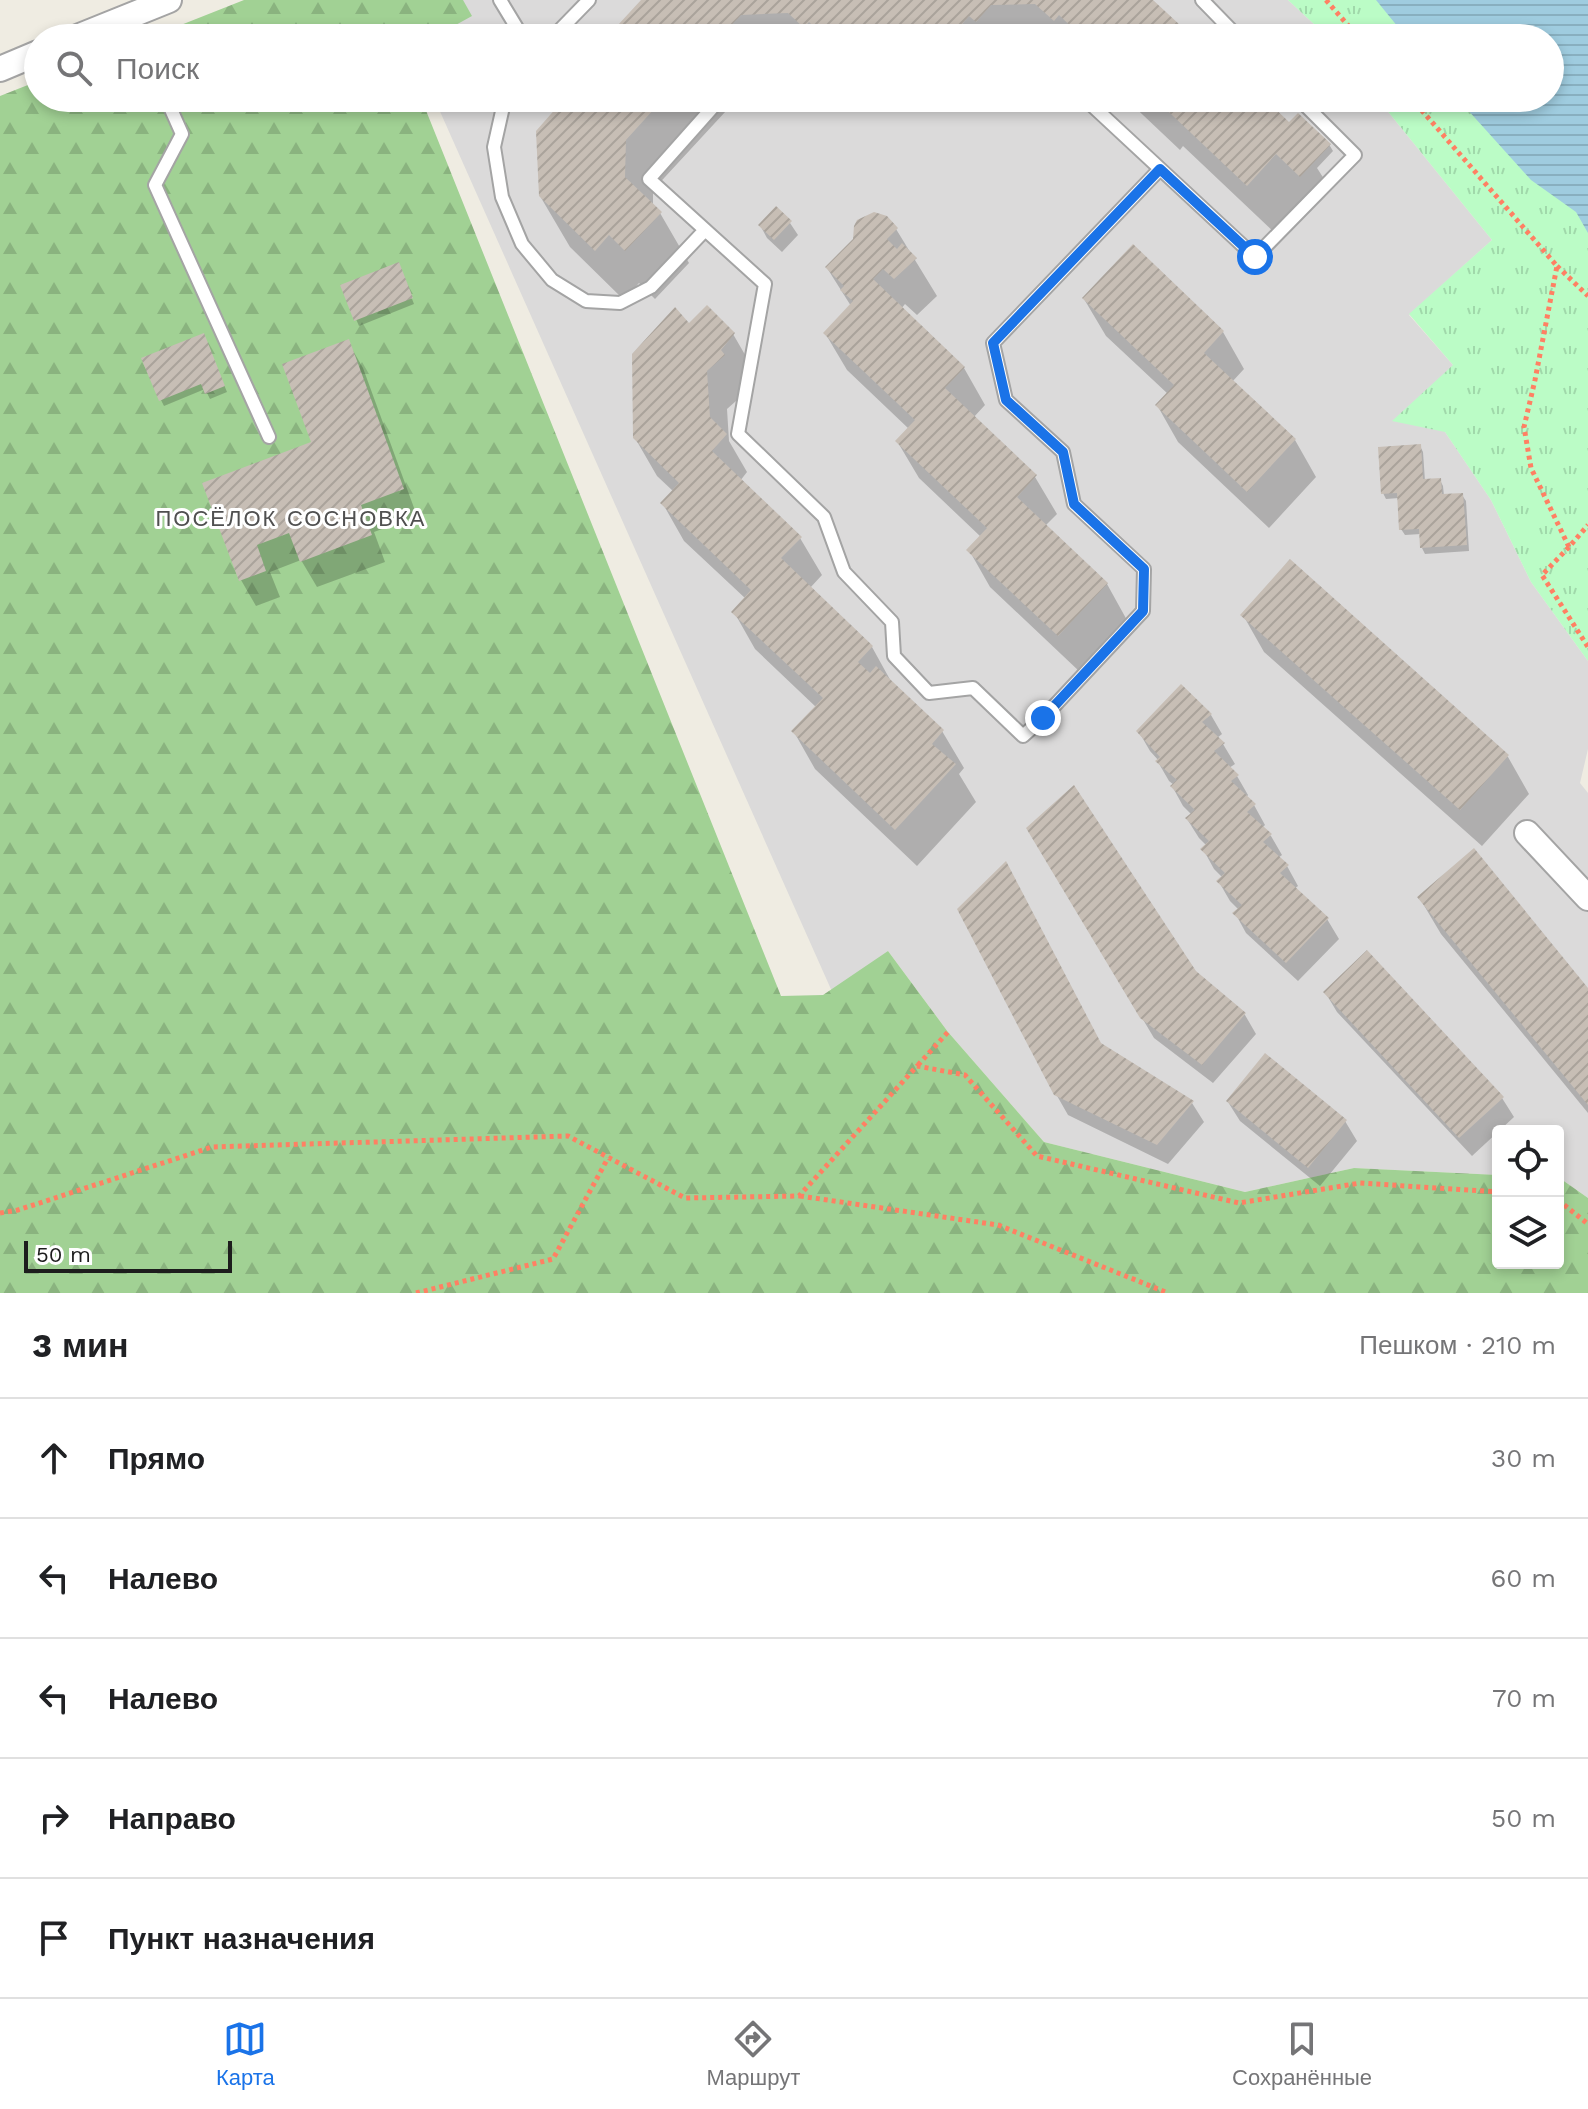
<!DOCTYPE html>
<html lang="ru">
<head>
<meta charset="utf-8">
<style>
  body { margin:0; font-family:"Work Sans",sans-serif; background:#f2f2f2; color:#202124 }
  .controls { position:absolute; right:24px; bottom:24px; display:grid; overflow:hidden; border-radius:8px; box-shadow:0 4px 12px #0003 }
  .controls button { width:72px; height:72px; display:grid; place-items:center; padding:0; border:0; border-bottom:2px solid #e0e0e0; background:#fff; color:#202124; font:40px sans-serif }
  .scale { position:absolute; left:24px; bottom:20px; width:208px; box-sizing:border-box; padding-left:8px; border:4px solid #1d1d1d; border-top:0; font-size:22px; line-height:28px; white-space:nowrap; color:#1d1d1d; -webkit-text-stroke:6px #fff; paint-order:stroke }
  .stop { position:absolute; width:24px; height:24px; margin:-18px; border:6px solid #1a73e8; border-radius:50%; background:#fff }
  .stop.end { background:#1a73e8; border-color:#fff; box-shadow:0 2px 8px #0008 }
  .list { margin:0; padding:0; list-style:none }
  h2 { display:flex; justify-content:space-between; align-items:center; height:104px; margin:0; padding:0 32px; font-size:34px }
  h2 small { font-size:26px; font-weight:400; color:#757577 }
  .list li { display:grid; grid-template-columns:52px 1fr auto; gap:24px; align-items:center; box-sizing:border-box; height:120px; padding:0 32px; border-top:2px solid #e0e0e0 }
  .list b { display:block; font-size:30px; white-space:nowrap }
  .list em { font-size:26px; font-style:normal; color:#757577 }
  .icon { flex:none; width:44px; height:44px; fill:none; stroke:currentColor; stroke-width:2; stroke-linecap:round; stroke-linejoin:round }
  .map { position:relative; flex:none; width:1588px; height:1293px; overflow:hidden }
  .search { position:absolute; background:#fff; box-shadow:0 4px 12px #0003; left:24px; right:24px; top:24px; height:88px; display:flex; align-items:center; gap:20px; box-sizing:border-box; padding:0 28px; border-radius:44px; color:#757577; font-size:30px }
  .sheet { height:704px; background:#fff }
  nav { display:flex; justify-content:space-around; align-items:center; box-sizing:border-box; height:112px; border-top:2px solid #e0e0e0; background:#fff; font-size:22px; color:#757577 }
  nav a { display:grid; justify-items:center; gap:4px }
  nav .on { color:#1a73e8 }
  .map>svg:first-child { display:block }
  .residential { fill:#dbdada }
  .forest { fill:url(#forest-firs) }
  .park { fill:url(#park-tufts) }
  .water { fill:url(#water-rules) }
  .shadow { fill:#0003 }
  .building { fill:url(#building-hatch) }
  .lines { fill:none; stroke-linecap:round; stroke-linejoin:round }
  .lane-casing { stroke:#a4a4a4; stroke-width:16 }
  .street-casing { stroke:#a4a4a4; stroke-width:28 }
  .path { stroke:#ff8063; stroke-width:5; stroke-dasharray:4 4; stroke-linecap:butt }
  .lane { stroke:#fff; stroke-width:12 }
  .street { stroke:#fff; stroke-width:24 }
  .route { stroke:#1a73e8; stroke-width:10 }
  .labels { text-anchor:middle; stroke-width:6; stroke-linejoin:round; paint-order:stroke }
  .neighbourhood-label { font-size:22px; letter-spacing:2px; fill:#505050; stroke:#fff }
</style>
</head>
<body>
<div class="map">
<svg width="1588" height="1293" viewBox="0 0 1588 1293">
  <defs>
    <pattern id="forest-firs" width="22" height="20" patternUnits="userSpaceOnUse" patternTransform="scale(2)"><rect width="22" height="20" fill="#a1d194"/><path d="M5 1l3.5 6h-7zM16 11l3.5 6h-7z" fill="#8ab37f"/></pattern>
    <pattern id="park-tufts" width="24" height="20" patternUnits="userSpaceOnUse" patternTransform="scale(2)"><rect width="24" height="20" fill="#bbfcc6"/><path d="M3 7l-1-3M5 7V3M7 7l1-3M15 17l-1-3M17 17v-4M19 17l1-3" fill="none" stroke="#a0d8aa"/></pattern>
    <pattern id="water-rules" width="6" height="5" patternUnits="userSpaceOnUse" patternTransform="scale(2)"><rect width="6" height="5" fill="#9fccdf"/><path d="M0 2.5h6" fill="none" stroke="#88afbf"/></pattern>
    <pattern id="building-hatch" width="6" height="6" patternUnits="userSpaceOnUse" patternTransform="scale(2)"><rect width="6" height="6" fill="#c7beb5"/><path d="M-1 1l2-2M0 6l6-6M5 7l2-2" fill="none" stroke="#aaa39b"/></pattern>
  </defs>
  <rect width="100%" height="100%" fill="#efece2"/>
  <path class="residential" d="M423,0H1288L1329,38H407Z
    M434,98H1377L1492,240L1409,315L1453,365L1445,432L1491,500L1531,582L1588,661V749L1580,783L1588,793V1198L1561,1179H1558V1131H1498V1175L1354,1168L1245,1192L1044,1142L948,1032L888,951L838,1005Z"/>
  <path class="forest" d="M244,0H463L472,16L432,38H148Z
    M38,81V98H421L781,996L823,995L888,951L948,1032L1044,1142L1245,1192L1354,1168L1498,1175V1263H1558V1179H1561L1588,1198V1293H0V96Z"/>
  <path class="park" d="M1288,0H1588V661L1531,582L1491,500L1445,432L1392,421L1453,365L1409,314L1492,240L1377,98H1550V38H1329Z"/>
  <path class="water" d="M1376,0H1588V233L1576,212L1531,180L1457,98H1550V38H1407Z"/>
  <path class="shadow" d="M644,0H1150L1191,38H609Z
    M568,98H738L653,190V206L660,213L689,263L655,299L639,283L624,300L570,247L540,196Z
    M868,98H944L870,100Z
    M1125,98H1261L1295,131L1298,116L1330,146L1333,151L1317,168L1326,182L1276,234L1183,146L1180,150Z
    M790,223L798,235L782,252L767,238L760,225Z
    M896,229L937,296L917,315L905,304L901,309L964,368L985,405L973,418L1035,477L1057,514L1045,526L1107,584L1128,622L1080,672L990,587L969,550L981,537L919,478L897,441L909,429L847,370L825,333L851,306L827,268Z
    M401,270L414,304L359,326L342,287Z
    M1084,299L1223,332L1244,369L1232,382L1295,440L1316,477L1269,528L1178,442L1157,405L1168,394L1106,336Z
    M689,326L733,334L755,372L745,393L727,409L729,441L747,472L740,481L800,538L822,575L810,588L872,647L893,685L942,731L964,768L959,774L976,802L917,866L815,769L794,732L817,708L755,649L734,612L746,599L684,541L663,504L674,492L657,476L635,438Z
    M206,341L227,392L210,399L205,389L164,406L161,400Z
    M348,342L363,368L417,516L374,532L385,562L317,587L301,560L270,572L280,597L256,606L241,580L205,484L314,444Z
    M1420,446L1423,452L1425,481L1440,480L1443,486L1444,496L1462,495L1466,501L1469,551L1425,554L1422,548L1421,534L1405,535L1401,529L1399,498L1386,499L1383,493Z
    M1290,562L1508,757L1529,794L1482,846L1264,652L1243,615Z
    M1181,687L1211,715L1222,734L1217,738L1223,744L1235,764L1229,768L1237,776L1248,795L1246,798L1254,805L1265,825L1262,828L1271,836L1282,855L1278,858L1287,866L1298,886L1294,889L1327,919L1339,939L1298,981L1246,933L1235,913L1239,910L1230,901L1219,882L1223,878L1214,869L1203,849L1207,846L1199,838L1187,819L1192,815L1183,806L1172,786L1174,785L1169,781L1158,762L1159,761L1150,751L1139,732Z
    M1029,828L1245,1015L1256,1034L1213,1083L1154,1038Z
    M1419,897L1588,992V1113L1441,934Z
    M1325,992L1502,1098L1514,1117L1472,1156L1337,1012Z
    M1101,1046L1192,1103L1204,1122L1168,1164L1068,1115L1056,1094Z
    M1228,1102L1345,1121L1357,1141L1320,1186L1240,1121Z"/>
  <path class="building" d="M641,0H1153L1194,38H1083L1059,15L1054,21L1035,4L991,5L976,22L969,16L950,38H826L809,22L804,28L788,13L741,15L719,38H606Z
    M565,98H664L626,140L625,177L662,212L625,251L609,235L595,251L539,196L536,131Z
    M1154,98H1264L1289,122L1298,113L1331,144L1300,177L1276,154L1247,186Z
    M776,206L792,221L774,240L758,225Z
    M874,212L887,216L898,228L887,239L897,249L902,243L917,258L894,279L883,269L873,279L965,367L945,388L1037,475L1017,497L1108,583L1058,636L966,550L987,528L895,441L915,420L823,333L853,301L840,290L844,286L825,267L853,239L854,226L857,220Z
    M1133,244L1224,331L1204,353L1296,439L1247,492L1155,405L1174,385L1082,298Z
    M399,262L413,298L354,321L340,285Z
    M707,305L735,333L721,350L725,355L707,371L710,417L727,434L712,451L802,537L781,558L873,646L858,662L870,673L876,666L944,730L932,744L956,764L895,830L791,731L823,698L731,612L751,590L660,503L679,483L633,438L632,354L675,307L689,323Z
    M204,333L225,386L205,394L201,384L159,401L141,358Z
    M349,339L404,489L361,505L372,535L300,562L289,533L257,545L266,571L239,581L202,483L311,442L282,364Z
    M1421,444L1423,479L1441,478L1442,494L1463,493L1467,545L1420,548L1419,529L1399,530L1397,493L1381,494L1378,447Z
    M1290,559L1509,755L1460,810L1240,615Z
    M1181,684L1212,714L1202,722L1225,743L1214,751L1239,775L1231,781L1256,804L1247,812L1272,834L1263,842L1289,865L1280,873L1329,918L1286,963L1232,913L1242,905L1216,881L1225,873L1200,849L1209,841L1185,818L1195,810L1170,786L1177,780L1155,761L1160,757L1136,731Z
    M1074,785L1196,971L1246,1013L1202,1065L1140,1018L1026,828Z
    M1474,848L1588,988V1105L1417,897Z
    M1006,861L1101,1043L1194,1101L1157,1145L1054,1095L957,909Z
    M1367,950L1504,1097L1459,1138L1323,992Z
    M1265,1053L1347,1120L1308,1168L1226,1101Z"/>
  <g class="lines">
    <defs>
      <path id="lane" d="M500,0L523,38
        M1202,0L1239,38
        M131,15L141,38
        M552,38L589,0
        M166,98L182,134L155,185L269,437
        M505,98L494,147L502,197L522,244L552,280L586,301L620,303L651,287L705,230
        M721,98L649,179L765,284L738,434L824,517L844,572L892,622L894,656L929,693L973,688L1023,736L1043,718L1143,611L1144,569L1074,504L1063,452L1006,400L993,343L1160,169
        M1084,98L1255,257L1355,155L1298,98"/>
      <path id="street" d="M75,38L169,0
        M0,69L38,53
        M1527,833L1588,898"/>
    </defs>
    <use href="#lane" class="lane-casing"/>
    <use href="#street" class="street-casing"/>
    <path class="path" d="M1326,0L1359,38
      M1411,98L1557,266L1535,380L1524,427L1531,468L1569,547L1588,525
      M1557,266L1588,296
      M1569,547L1542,575L1588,647
      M918,1065L948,1032
      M800,1196L998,1225L1168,1293
      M1558,1200L1588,1224
      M0,1213L18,1210L212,1147L568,1136L685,1198L799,1196L917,1066L965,1075L1037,1156L1239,1203L1360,1183L1498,1192
      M416,1293L553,1259L608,1158"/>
    <use href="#lane" class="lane"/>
    <use href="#street" class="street"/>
  </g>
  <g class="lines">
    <path class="route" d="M1043,718L1143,611L1144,569L1074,504L1063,452L1006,400L993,343L1160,169L1255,257"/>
  </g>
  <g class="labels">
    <g class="neighbourhood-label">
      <text x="291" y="526">ПОСЁЛОК СОСНОВКА</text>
    </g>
  </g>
</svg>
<div class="controls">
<button><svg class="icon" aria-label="locate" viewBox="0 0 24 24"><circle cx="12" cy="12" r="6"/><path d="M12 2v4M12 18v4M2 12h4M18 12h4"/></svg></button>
<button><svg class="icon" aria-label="layers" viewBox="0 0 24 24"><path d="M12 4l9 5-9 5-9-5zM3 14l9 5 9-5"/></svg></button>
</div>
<div class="scale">50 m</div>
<div class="stop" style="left:1255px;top:257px"></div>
<div class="stop end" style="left:1043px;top:718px"></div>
<div class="search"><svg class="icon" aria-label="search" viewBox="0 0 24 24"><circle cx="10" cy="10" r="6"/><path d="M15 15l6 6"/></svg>Поиск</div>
</div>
<section class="sheet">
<h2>3 мин<small>Пешком · 210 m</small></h2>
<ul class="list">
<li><svg class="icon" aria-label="ahead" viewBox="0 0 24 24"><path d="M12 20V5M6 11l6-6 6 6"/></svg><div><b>Прямо</b></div><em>30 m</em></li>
<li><svg class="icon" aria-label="left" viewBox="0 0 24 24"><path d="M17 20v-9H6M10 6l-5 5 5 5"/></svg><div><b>Налево</b></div><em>60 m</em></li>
<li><svg class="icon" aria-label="left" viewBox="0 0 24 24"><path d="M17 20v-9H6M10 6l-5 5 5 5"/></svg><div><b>Налево</b></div><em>70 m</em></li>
<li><svg class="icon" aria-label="right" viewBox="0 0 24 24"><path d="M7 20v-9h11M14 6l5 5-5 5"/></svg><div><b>Направо</b></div><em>50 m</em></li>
<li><svg class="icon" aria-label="arrive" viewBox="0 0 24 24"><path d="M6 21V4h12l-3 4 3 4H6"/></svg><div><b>Пункт назначения</b></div></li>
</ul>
</section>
<nav>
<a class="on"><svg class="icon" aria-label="map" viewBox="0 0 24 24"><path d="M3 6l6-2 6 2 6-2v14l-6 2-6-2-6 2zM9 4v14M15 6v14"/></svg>Карта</a>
<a><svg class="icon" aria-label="directions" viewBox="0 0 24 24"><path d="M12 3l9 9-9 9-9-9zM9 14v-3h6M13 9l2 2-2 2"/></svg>Маршрут</a>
<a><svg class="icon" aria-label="saved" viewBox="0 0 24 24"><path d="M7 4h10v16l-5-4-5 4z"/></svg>Сохранённые</a>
</nav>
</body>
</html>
